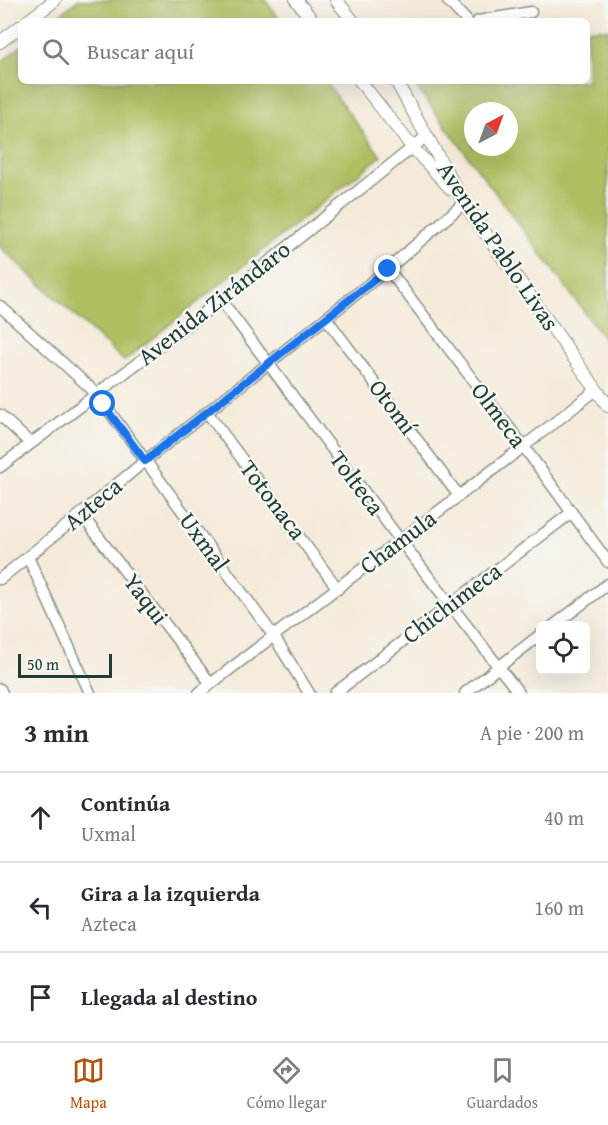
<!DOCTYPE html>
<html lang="es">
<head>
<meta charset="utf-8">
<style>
  body { margin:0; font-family:"Gentium Book Plus",serif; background:#f7f7f7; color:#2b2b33 }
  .controls { position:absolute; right:18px; bottom:18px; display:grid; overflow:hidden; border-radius:9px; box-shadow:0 6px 24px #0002 }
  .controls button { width:54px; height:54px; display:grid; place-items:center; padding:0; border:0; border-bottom:2px solid #e1e1e2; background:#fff; color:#2b2b33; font:30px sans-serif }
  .compass { position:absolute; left:464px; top:102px; width:54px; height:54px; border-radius:50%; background:#fff; box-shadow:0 6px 24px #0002; rotate:41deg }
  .scale { position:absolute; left:18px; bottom:15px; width:94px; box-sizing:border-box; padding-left:6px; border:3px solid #1f3d34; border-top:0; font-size:16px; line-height:21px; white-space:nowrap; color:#1f3d34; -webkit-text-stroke:4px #f6f6f2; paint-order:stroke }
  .stop { position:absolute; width:18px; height:18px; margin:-14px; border:4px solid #1a73e8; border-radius:50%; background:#fff }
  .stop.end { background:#1a73e8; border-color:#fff; box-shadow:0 2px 6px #0008 }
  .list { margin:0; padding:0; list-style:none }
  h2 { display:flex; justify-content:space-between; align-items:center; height:78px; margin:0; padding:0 24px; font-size:26px }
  h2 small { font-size:20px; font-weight:400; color:#7c7c81 }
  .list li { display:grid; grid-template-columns:39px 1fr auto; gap:18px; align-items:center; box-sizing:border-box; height:90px; padding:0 24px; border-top:2px solid #e1e1e2 }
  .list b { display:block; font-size:22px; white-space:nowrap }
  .list p { margin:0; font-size:20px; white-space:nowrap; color:#7c7c81 }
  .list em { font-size:20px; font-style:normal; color:#7c7c81 }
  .icon { flex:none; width:33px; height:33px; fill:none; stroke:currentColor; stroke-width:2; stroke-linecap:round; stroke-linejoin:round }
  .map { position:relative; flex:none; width:608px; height:693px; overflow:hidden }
  .search { position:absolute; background:#fff; box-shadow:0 6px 24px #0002; left:18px; right:18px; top:18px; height:66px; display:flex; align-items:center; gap:15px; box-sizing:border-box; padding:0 21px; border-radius:9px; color:#7c7c81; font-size:22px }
  .sheet { height:348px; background:#fff }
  nav { display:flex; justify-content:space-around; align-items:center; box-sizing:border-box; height:84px; border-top:2px solid #e1e1e2; background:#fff; font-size:16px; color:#7c7c81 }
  nav a { display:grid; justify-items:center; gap:3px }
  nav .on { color:#b45309 }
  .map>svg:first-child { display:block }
  .green { fill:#afbe61; stroke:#677e4a; stroke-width:1.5; fill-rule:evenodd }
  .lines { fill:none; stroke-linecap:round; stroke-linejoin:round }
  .minor-casing { stroke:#8a9486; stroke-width:13 }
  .tertiary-casing { stroke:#8a9486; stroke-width:14 }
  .minor { stroke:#fff; stroke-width:10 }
  .tertiary { stroke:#fff; stroke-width:12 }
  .route { stroke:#1a73e8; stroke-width:8 }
  .labels { text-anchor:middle; stroke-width:5; stroke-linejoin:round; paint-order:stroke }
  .street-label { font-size:24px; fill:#1f3d34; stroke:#f6f6f2 }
</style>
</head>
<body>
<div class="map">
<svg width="608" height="693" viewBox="0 0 608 693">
  <rect width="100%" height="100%" fill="#f6f6f2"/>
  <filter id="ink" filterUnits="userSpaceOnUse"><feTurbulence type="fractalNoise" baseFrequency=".0167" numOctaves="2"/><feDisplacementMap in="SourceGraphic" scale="12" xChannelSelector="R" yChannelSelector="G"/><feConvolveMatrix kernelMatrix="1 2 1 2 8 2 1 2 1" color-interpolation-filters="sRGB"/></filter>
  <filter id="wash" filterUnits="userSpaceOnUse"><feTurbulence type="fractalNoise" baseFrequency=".008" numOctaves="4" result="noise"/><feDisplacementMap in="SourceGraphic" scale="24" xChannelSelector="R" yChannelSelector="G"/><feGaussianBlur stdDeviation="1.35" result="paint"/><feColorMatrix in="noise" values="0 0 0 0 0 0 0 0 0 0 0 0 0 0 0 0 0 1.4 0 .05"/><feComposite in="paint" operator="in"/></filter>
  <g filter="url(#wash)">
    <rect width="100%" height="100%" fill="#f5ead9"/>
    <path class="green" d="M78,0H265L281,21H52Z
      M587,29H608V344L412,81H587ZM473,111H509V147H473Z
      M21,46V81H325L381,156L124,361L0,247V63Z"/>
  </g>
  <g filter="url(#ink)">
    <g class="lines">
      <defs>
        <path id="minor" d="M447,0L467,21
          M478,21L531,12
          M388,269L524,447L608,562
          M221,300L400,540L519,693
          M0,306L96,393L273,635L309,693
          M326,318L459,496
          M207,412L338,589
          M0,415L30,443
          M0,467L221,300L427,136
          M81,514L211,684
          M28,557L90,693
          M0,579L81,514L145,461L388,269L464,203
          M553,626L608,584
          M0,689L2,693
          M199,693C331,591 466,493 596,390
          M335,693L571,513
          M465,693L540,635"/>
        <path id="tertiary" d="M296,0L313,21
          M336,0L353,21
          M28,21L55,0
          M0,42L21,26
          M360,81L412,147L451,189
          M396,81L464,203L608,406"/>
      </defs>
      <use href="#minor" class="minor-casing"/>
      <use href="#tertiary" class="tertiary-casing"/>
      <use href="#minor" class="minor"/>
      <use href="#tertiary" class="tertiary"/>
    </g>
  </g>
  <g class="lines" filter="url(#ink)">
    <path class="route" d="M103,404L145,461L388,269"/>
  </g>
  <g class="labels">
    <g class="street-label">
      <text transform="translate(498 246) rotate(56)" y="8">Avenida Pablo Livas</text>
      <text transform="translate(214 303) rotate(-38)" y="8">Avenida Zirándaro</text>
      <text transform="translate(393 407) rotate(53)" y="8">Otomí</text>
      <text transform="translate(499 415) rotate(53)" y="8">Olmeca</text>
      <text transform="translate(357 483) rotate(53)" y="8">Tolteca</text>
      <text transform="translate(273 500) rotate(53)" y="8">Totonaca</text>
      <text transform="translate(93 504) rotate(-40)" y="8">Azteca</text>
      <text transform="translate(204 542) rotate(54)" y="8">Uxmal</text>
      <text transform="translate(398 542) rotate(-37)" y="8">Chamula</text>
      <text transform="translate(146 599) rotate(53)" y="8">Yaqui</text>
      <text transform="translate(452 603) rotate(-37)" y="8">Chichimeca</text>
    </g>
  </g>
</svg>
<div class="controls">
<button><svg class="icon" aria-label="locate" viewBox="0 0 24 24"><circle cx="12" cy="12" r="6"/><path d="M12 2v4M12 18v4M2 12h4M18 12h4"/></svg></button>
</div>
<svg class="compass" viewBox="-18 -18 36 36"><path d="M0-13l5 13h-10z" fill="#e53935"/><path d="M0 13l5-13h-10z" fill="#7c7c81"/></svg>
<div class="scale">50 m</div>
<div class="stop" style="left:103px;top:404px"></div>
<div class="stop end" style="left:388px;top:269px"></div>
<div class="search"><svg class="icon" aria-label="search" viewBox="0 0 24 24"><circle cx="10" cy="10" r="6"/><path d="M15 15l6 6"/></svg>Buscar aquí</div>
</div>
<section class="sheet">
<h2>3 min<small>A pie · 200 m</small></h2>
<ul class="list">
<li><svg class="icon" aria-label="ahead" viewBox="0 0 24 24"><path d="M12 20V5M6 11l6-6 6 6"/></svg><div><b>Continúa</b><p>Uxmal</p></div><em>40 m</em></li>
<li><svg class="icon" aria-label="left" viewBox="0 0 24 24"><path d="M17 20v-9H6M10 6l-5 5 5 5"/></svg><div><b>Gira a la izquierda</b><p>Azteca</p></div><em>160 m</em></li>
<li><svg class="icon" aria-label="arrive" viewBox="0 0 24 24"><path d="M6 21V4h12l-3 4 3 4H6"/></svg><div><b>Llegada al destino</b></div></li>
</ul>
</section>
<nav>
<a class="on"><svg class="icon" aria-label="map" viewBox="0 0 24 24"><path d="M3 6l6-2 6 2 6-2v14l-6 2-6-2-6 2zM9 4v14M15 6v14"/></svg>Mapa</a>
<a><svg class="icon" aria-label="directions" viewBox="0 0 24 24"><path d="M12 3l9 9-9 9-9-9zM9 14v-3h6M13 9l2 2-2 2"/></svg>Cómo llegar</a>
<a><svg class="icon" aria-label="saved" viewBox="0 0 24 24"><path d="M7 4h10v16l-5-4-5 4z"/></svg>Guardados</a>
</nav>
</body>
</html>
